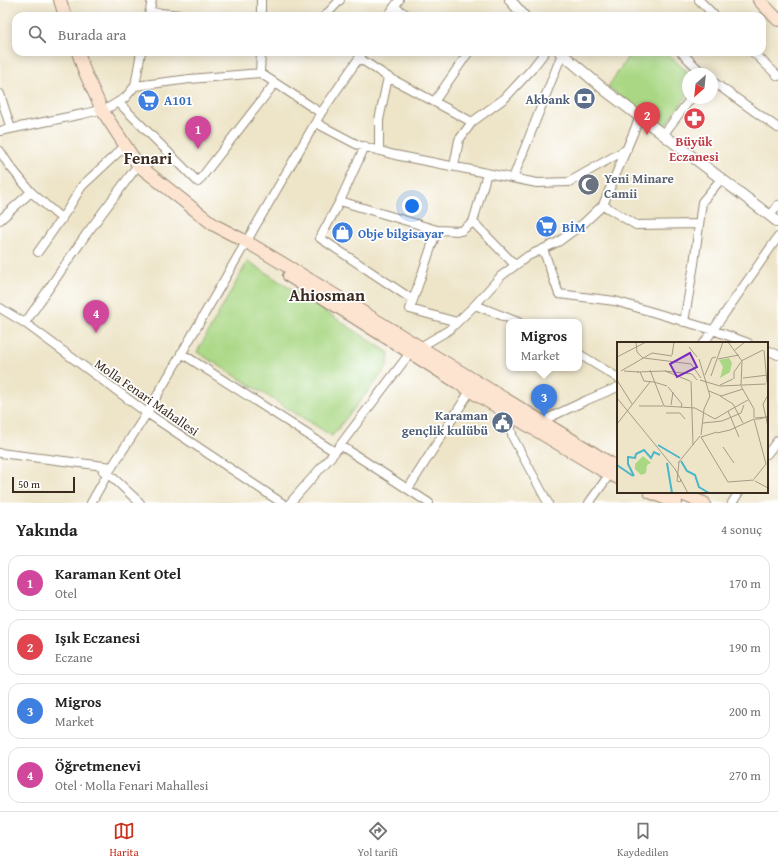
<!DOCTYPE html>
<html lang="tr">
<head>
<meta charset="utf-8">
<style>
  body { margin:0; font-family:"Gentium Book Plus",serif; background:#f2f2f2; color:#222 }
  .compass { position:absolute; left:682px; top:68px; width:36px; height:36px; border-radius:50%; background:#fff; box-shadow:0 2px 10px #0003; rotate:207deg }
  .scale { position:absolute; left:12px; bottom:10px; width:63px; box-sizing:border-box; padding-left:4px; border:2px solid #3b2a1e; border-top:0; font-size:11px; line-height:14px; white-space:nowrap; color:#3b2a1e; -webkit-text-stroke:3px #fff; paint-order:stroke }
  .you { position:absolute; left:412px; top:206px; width:14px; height:14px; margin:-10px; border:3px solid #fff; border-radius:50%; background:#1a73e8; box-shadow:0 0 0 6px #1a73e833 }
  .badge { display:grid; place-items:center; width:26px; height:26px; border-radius:50%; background:#c8321e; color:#fff; font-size:13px; font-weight:700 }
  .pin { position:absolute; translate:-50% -33px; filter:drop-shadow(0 1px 2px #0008) }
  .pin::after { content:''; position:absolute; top:21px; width:14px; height:12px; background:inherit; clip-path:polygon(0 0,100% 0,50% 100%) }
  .popup { position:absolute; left:506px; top:319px; width:76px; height:52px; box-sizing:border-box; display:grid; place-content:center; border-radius:8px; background:#fff; filter:drop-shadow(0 1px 3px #0005); font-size:13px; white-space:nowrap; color:#767676 }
  .popup b { font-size:15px; color:#222 }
  .popup::after { content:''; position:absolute; left:50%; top:100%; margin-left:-8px; border:8px solid transparent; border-top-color:#fff }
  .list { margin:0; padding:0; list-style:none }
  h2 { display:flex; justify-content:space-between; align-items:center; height:52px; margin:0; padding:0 16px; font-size:17px }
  h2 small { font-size:13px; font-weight:400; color:#767676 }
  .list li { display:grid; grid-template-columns:26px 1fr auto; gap:12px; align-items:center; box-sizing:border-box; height:56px; margin:0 8px 8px; padding:0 8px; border:1px solid #e0e0e0; border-radius:12px }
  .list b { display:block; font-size:15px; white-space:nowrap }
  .list p { margin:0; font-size:13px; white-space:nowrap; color:#767676 }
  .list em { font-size:13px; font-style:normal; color:#767676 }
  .icon { flex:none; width:22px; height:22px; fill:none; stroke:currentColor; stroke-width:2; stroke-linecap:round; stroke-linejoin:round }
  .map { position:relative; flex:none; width:778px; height:503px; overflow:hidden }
  .search { position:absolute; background:#fff; box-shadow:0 2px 10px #0003; left:12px; right:12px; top:12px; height:44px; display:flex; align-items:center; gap:10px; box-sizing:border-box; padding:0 14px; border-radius:12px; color:#767676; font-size:15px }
  .sheet { height:308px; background:#fff }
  nav { display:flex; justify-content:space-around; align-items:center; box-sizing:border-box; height:56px; border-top:1px solid #e0e0e0; background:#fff; font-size:11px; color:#767676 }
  nav a { display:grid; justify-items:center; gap:2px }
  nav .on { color:#c8321e }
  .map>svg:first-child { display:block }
  .green { fill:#a9d783; stroke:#728050 }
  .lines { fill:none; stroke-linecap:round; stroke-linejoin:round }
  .minor-casing { stroke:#948874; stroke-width:10 }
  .tertiary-casing { stroke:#948874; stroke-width:12 }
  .secondary-casing { stroke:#948874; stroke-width:14 }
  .minor { stroke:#fff; stroke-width:8 }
  .tertiary { stroke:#fff; stroke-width:10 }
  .secondary { stroke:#fde4d1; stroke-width:12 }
  .labels { text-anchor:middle; stroke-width:3.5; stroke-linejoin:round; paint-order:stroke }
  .service-label { font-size:13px; font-weight:bold; fill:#4e5e75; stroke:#fff; text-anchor:end }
  .shop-label { font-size:13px; font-weight:bold; fill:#366cbe; stroke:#fff; text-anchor:start }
  .health-label { font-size:13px; font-weight:bold; fill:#be3a42; stroke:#fff }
  .worship-label { font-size:13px; font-weight:bold; fill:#5b616d; stroke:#fff; text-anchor:start }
  .street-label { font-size:13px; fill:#3b2a1e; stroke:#fff }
  .district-label { font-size:17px; font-weight:bold; fill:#3b2a1e; stroke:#fff }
  .inset-river { fill:none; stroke:#4ab6c7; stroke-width:2 }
  .inset-road { fill:none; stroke:#a69a85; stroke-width:1 }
  .view { fill:#7b2cbf; fill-opacity:0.15; stroke:#7b2cbf; stroke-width:2 }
  .inset-edge { fill:none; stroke:#3b2a1e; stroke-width:2 }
</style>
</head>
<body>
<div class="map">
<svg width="778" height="503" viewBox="0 0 778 503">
  <rect width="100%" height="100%" fill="#fff"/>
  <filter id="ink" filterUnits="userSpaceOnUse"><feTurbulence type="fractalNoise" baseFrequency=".025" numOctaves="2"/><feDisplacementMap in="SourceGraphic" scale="8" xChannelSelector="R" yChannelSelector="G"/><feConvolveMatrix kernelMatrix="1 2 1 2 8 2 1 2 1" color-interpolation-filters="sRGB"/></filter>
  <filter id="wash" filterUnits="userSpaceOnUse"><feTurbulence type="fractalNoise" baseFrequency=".012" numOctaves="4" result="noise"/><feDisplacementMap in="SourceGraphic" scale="16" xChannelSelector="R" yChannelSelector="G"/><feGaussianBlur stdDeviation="0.9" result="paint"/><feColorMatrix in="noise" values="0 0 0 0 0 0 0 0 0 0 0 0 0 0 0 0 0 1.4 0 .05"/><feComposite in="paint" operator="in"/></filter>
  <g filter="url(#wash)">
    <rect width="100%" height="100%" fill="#eee5c9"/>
    <path class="green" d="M631,52H665L690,74H688V95L663,128L608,87Z
      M248,261L389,353L387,367L332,436L197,352Z"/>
  </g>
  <g filter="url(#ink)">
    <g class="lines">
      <defs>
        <path id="minor" d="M699,0L715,16
          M394,7L409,16
          M150,12L190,16
          M149,15L152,0
          M261,16V0
          M325,16L340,0
          M388,16L399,0
          M261,52L260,73L321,113
          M681,52L703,74
          M753,52L778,76
          M359,58L388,77L472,122
          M712,81L778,128
          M135,86L190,79L260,73
          M0,94L11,129
          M118,102L198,182L275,83
          M434,102L468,53L466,52
          M316,123L358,145L395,155L537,183L569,182L627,149
          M0,131L83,114L108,108L125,98L135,86L141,52
          M663,135L691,98
          M365,146L340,201L320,238L413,300
          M379,150V120L388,77
          M0,151L9,165L31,192L62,219
          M454,166L459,140L472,122L505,98L531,70L545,52
          M487,173L473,222L515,265
          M513,178L562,54
          M340,201L437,230L461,231L473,222
          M603,205L636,225L699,224
          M770,216L778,205
          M0,220L31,192
          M437,230L410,309L457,322
          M543,249L559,294L615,301L713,330L748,343
          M38,252L68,209L82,186L125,146
          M475,305L518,322
          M0,308L25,323L147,413L282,503
          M684,322L694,264L702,202L721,179
          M25,323L85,236L138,165
          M704,343L778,237
          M767,350L778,355
          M181,353L335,452
          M579,354L618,378
          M507,413L513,438L548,503
          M542,421L587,400L618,387
          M340,445L429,503
          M0,453L112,467
          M767,454L778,440
          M103,471L108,473L140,503
          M408,489L470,391
          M91,503L108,473L147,413L321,113L363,52
          M290,503L335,452L410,353L449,330L475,305L501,276L528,256L558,242L584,223L603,205L640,117
          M589,503L612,471
          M732,503L739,492"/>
        <path id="tertiary" d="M510,0L524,16
          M560,52L606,91L778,222"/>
        <path id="secondary" d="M60,0L65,16
          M759,0L778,20
          M78,52L84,70L102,110L138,165L214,225L247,242L297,272L618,468
          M289,276L474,393L602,470L618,478
          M650,492L676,503
          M676,492L704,503"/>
      </defs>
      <use href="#minor" class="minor-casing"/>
      <use href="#tertiary" class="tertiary-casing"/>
      <use href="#secondary" class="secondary-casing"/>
      <use href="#minor" class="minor"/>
      <use href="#tertiary" class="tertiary"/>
      <use href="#secondary" class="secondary"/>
    </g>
  </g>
  <defs>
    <symbol id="bank-disc" viewBox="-11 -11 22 22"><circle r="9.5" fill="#5c6f8a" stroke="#fff"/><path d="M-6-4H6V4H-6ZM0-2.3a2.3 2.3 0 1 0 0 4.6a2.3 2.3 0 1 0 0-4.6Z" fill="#fff"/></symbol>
    <symbol id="supermarket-disc" viewBox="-11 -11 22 22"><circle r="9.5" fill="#3f7fe0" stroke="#fff"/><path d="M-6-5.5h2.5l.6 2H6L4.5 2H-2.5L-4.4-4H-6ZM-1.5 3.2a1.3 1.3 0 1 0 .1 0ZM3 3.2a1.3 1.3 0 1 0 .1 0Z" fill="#fff"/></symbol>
    <symbol id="pharmacy-disc" viewBox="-11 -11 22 22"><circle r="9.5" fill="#e0444e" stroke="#fff"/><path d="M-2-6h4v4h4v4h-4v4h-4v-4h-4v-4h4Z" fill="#fff"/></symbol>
    <symbol id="mosque-disc" viewBox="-11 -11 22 22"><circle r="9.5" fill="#6b7280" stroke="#fff"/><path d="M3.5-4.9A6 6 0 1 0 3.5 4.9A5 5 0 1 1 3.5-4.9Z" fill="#fff"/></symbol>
    <symbol id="shop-disc" viewBox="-11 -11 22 22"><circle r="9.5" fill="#3f7fe0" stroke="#fff"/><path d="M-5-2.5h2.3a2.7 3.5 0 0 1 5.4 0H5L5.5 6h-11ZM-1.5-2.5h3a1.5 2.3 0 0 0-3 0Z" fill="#fff"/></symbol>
    <symbol id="civic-disc" viewBox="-11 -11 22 22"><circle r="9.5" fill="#5c6f8a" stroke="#fff"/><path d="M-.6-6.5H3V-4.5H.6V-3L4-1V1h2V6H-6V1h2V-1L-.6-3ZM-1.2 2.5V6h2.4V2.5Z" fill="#fff"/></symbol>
  </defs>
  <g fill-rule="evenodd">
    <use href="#bank-disc" x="572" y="86" width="25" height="25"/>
    <use href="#supermarket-disc" x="136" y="88" width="25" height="25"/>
    <use href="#pharmacy-disc" x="682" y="106" width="25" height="25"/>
    <use href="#mosque-disc" x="576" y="172" width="25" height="25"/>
    <use href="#supermarket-disc" x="534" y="214" width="25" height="25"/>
    <use href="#shop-disc" x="330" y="220" width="25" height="25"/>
    <use href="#civic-disc" x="490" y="410" width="25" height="25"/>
  </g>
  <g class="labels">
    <g class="service-label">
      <text x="570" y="104">Akbank</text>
      <text x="488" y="420">Karaman<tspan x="488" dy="15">gençlik kulübü</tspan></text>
    </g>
    <g class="shop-label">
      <text x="164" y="105">A101</text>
      <text x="562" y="232">BİM</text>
      <text x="358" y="238">Obje bilgisayar</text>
    </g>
    <g class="health-label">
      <text x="694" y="146">Büyük<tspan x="694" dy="15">Eczanesi</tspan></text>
    </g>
    <g class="worship-label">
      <text x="604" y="183">Yeni Minare<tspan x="604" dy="15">Camii</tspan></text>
    </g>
    <g class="street-label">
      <text transform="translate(147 397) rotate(35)" y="5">Molla Fenari Mahallesi</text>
    </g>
    <g class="district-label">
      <text x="148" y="164">Fenari</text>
      <text x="327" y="301">Ahiosman</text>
    </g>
  </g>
  <g transform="translate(617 342)">
    <rect width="151" height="151" fill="#eee5c9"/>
    <path d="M112,16L115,21L113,30L103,36L106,25L102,18ZM26,114L34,121L30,123L29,131L24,133L18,127V122Z" fill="#a9d783"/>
    <path class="inset-river" d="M41,103L63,116M64,119L70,129L78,133L82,145L92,151M50,121L55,151M0,123L16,134M17,134L11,122V115L18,116L19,112L27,108L34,116L37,110L43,113"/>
    <path class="inset-road" d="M19,0L20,10L26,16M111,0L125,19L124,43M72,5L80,15M118,8L128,0M147,8L150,41M55,13L57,0M0,15L29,0M27,16L74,22L84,36M82,17L93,54L87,67L84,93M101,17L122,13M124,19L146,8M33,28L47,64M4,29L35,11L55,14M7,29L22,30M48,29L75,32L80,38M20,30L48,29L73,39M23,30L27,39L37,40M88,33L95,16L99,15M94,34L106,0M126,36L151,33M117,37V30L124,20M0,38L15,62M83,38L103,44L149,42M74,39L76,103M37,40L50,44M103,43L116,37M124,44L137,67V76M51,45L65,62L64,65M92,49L104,54L126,47M151,53L146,62L151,85M103,54L116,62L126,81M0,56L58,127L71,151M54,63L56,50M22,64H46M47,64L78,66L98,77L113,68M113,68L131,58M111,69L122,95M49,71H63L68,77M137,77L149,122L137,137M138,77H142L150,75L138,76M86,81L105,79L124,71L127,63M0,82L33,40M100,91L113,88L137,77M84,95L111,140L137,138M84,95L100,90M106,105L117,121M62,120L60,139L63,140L64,137M61,121L83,94M138,139L151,146"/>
    <path class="view" d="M73,11L80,25L60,35L53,22Z"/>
    <rect width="151" height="151" class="inset-edge"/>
  </g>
</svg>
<svg class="compass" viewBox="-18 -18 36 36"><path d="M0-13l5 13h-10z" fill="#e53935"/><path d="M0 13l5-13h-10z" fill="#767676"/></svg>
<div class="scale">50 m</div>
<div class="you"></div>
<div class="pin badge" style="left:198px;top:149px;background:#d1479c">1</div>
<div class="pin badge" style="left:647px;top:135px;background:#e0444e">2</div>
<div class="pin badge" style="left:544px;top:417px;background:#3f7fe0">3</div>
<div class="popup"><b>Migros</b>Market</div>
<div class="pin badge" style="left:96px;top:333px;background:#d1479c">4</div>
<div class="search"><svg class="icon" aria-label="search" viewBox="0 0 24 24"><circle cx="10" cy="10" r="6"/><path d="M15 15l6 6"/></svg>Burada ara</div>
</div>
<section class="sheet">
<h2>Yakında<small>4 sonuç</small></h2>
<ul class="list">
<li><span class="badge" style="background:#d1479c">1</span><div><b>Karaman Kent Otel</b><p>Otel</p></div><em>170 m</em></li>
<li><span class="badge" style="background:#e0444e">2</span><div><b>Işık Eczanesi</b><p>Eczane</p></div><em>190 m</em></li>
<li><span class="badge" style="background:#3f7fe0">3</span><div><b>Migros</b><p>Market</p></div><em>200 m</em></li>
<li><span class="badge" style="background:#d1479c">4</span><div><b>Öğretmenevi</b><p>Otel · Molla Fenari Mahallesi</p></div><em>270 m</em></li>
</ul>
</section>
<nav>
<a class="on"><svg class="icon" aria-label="map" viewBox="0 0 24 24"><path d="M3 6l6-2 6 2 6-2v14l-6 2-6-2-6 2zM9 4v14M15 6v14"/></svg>Harita</a>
<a><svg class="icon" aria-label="directions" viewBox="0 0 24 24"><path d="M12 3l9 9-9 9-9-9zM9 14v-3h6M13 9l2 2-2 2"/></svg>Yol tarifi</a>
<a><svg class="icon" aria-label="saved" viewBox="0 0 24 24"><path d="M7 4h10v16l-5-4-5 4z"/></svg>Kaydedilen</a>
</nav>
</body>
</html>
